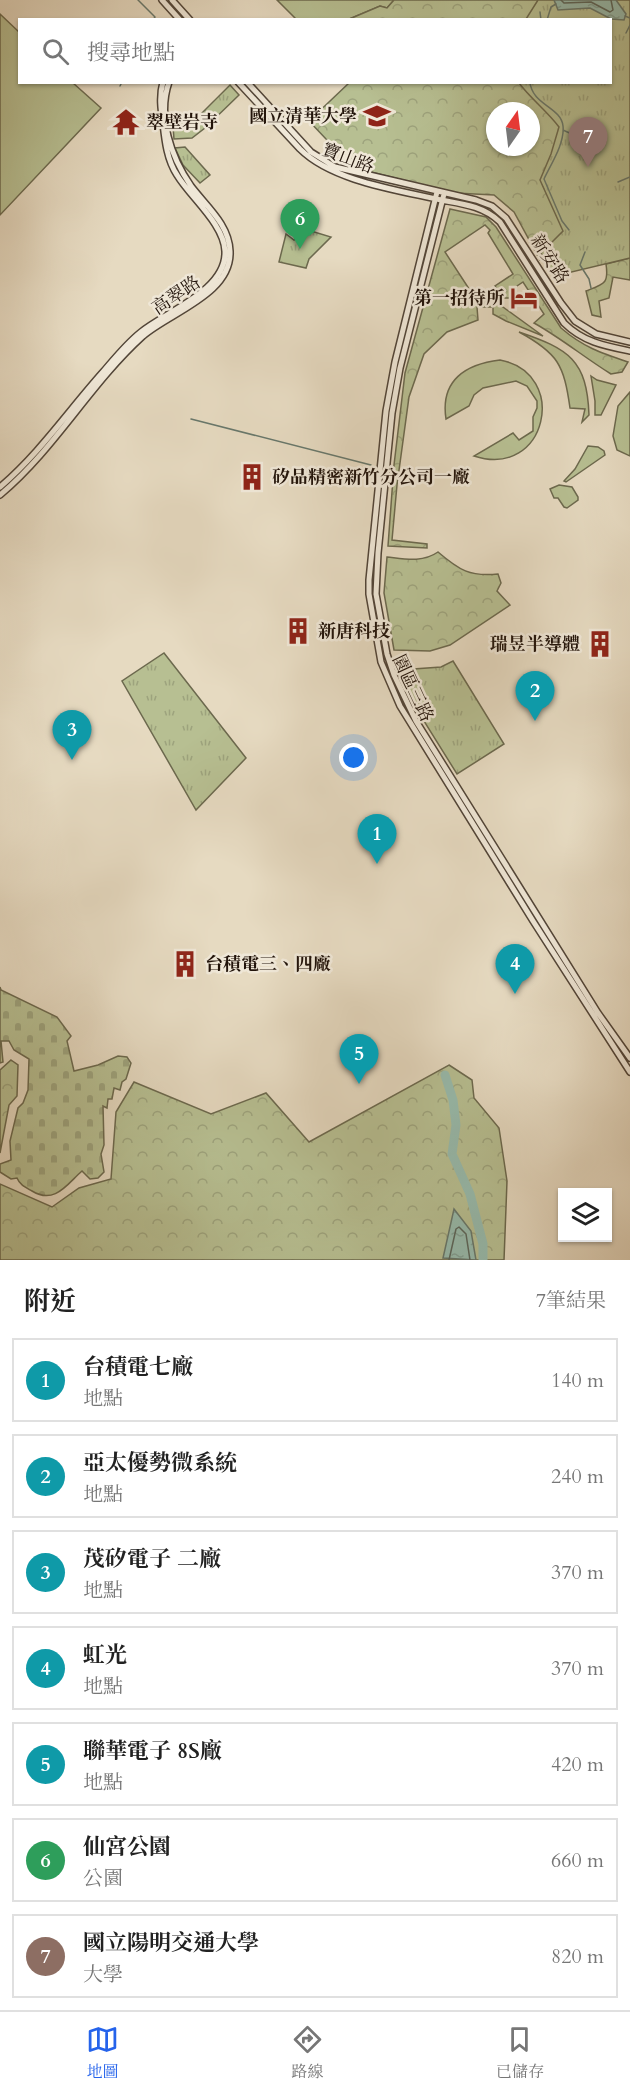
<!DOCTYPE html>
<html lang="zh-TW">
<head>
<meta charset="utf-8">
<style>
  body { margin:0; font-family:Cardo,"Noto Serif TC",serif; background:#f6f6f6; color:#222 }
  .controls { position:absolute; right:18px; bottom:18px; display:grid; overflow:hidden; border-radius:0px; box-shadow:0 2px 4px #0004 }
  .controls button { width:54px; height:54px; display:grid; place-items:center; padding:0; border:0; border-bottom:2px solid #e0e0e0; background:#fff; color:#222; font:30px sans-serif }
  .compass { position:absolute; left:486px; top:102px; width:54px; height:54px; border-radius:50%; background:#fff; box-shadow:0 2px 4px #0004; rotate:14deg }
  .you { position:absolute; left:354px; top:758px; width:21px; height:21px; margin:-15px; border:4px solid #fff; border-radius:50%; background:#1a73e8; box-shadow:0 0 0 9px #1a73e833 }
  .badge { display:grid; place-items:center; width:39px; height:39px; border-radius:50%; background:#2563eb; color:#fff; font-size:20px; font-weight:700 }
  .pin { position:absolute; translate:-50% -50px; filter:drop-shadow(0 2px 3px #0008) }
  .pin::after { content:''; position:absolute; top:32px; width:21px; height:18px; background:inherit; clip-path:polygon(0 0,100% 0,50% 100%) }
  .list { margin:0; padding:0; list-style:none }
  h2 { display:flex; justify-content:space-between; align-items:center; height:78px; margin:0; padding:0 24px; font-size:26px }
  h2 small { font-size:20px; font-weight:400; color:#767676 }
  .list li { display:grid; grid-template-columns:39px 1fr auto; gap:18px; align-items:center; box-sizing:border-box; height:84px; margin:0 12px 12px; padding:0 12px; border:2px solid #e0e0e0; border-radius:0px }
  .list b { display:block; font-size:22px; white-space:nowrap }
  .list p { margin:0; font-size:20px; white-space:nowrap; color:#767676 }
  .list em { font-size:20px; font-style:normal; color:#767676 }
  .icon { flex:none; width:33px; height:33px; fill:none; stroke:currentColor; stroke-width:2; stroke-linecap:round; stroke-linejoin:round }
  .map { position:relative; flex:none; width:630px; height:1260px; overflow:hidden }
  .search { position:absolute; background:#fff; box-shadow:0 2px 4px #0004; left:18px; right:18px; top:18px; height:66px; display:flex; align-items:center; gap:15px; box-sizing:border-box; padding:0 21px; border-radius:0px; color:#767676; font-size:22px }
  .sheet { height:750px; background:#fff }
  nav { display:flex; justify-content:space-around; align-items:center; box-sizing:border-box; height:84px; border-top:2px solid #e0e0e0; background:#fff; font-size:16px; color:#767676 }
  nav a { display:grid; justify-items:center; gap:3px }
  nav .on { color:#2563eb }
  .map>svg:first-child { display:block }
  .green { fill:#b7bf92; stroke:#6c694e; stroke-width:1.5 }
  .forest { fill:url(#forest-crowns); stroke:#6c694e; stroke-width:1.5; fill-rule:evenodd }
  .cemetery { fill:url(#cemetery-stones); stroke:#6c694e; stroke-width:1.5 }
  .park { fill:url(#park-tufts); stroke:#6c694e; stroke-width:1.5 }
  .water { fill:url(#water-ripples); stroke:#68786c; stroke-width:1.5 }
  .lines { fill:none; stroke-linecap:round; stroke-linejoin:round }
  .shore { stroke:#5c675c; stroke-width:1.5 }
  .stream { stroke:#68786c; stroke-width:1.5 }
  .river { stroke:#97bbad; stroke-width:9 }
  .minor-casing { stroke:#524538; stroke-width:8 }
  .minor { stroke:#efe7d7; stroke-width:5 }
  .labels { text-anchor:middle; stroke-width:5; stroke-linejoin:round; paint-order:stroke }
  .poi-label { font-size:18px; font-weight:bold; fill:#21130a; stroke:#efe7d7; text-anchor:start }
  .street-label { font-size:18px; fill:#21130a; stroke:#efe7d7 }
</style>
</head>
<body>
<div class="map">
<svg width="630" height="1260" viewBox="0 0 630 1260">
  <defs>
    <pattern id="forest-crowns" width="20" height="18" patternUnits="userSpaceOnUse" patternTransform="scale(1.5)"><rect width="20" height="18" fill="#b7bf92"/><path d="M2 6a3 3 0 1 1 6 0M12 15a3 3 0 1 1 6 0" fill="none" stroke="#9da37d"/></pattern>
    <pattern id="cemetery-stones" width="16" height="16" patternUnits="userSpaceOnUse" patternTransform="scale(1.5)"><rect width="16" height="16" fill="#b7bf92"/><path d="M2 7V4a2 2 0 0 1 4 0v3zM10 15v-3a2 2 0 0 1 4 0v3z" fill="#9da37d"/></pattern>
    <pattern id="park-tufts" width="24" height="20" patternUnits="userSpaceOnUse" patternTransform="scale(1.5)"><rect width="24" height="20" fill="#b7bf92"/><path d="M3 7l-1-3M5 7V3M7 7l1-3M15 17l-1-3M17 17v-4M19 17l1-3" fill="none" stroke="#9da37d"/></pattern>
    <pattern id="water-ripples" width="26" height="14" patternUnits="userSpaceOnUse" patternTransform="scale(1.5)"><rect width="26" height="14" fill="#97bbad"/><path d="M2 4q2-2 4 0t4 0M15 11q2-2 4 0t4 0" fill="none" stroke="#82a094"/></pattern>
  </defs>
  <rect width="100%" height="100%" fill="#e6dac1"/>
  <filter id="stains"><feTurbulence type="fractalNoise" baseFrequency=".00333" numOctaves="4"/><feColorMatrix values="0 0 0 0 .2 0 0 0 0 .09 0 0 0 0 .02 0 0 0 .5 -.17"/></filter>
  <radialGradient id="worn" r=".72"><stop offset=".6" stop-color="#630" stop-opacity="0"/><stop offset="1" stop-color="#630" stop-opacity=".3"/></radialGradient>
  <path class="green" d="M277,0H394L387,8L380,6L347,20L296,19Z
    M0,14L19,32L20,82L73,83L101,108L0,215Z
    M519,332C569,349 587,360 589,415L582,422L585,409L570,408C564,365 558,353 519,332Z
    M500,360C570,373 547,480 474,456L513,433L519,440L533,431V417L537,408V401L527,386L516,381L483,388L474,395L469,406L446,419C440,380 466,364 500,360Z
    M591,376L597,380L616,385L601,415H595V401Z
    M630,392V456L617,450L613,436L618,406Z
    M588,446L598,447L604,451L605,455L566,482L564,481L575,469Z
    M559,485L572,487L578,497V500L567,508L564,507L558,498H554L550,489Z"/>
  <path class="forest" d="M394,0H548L553,20H347L380,6L387,8Z
    M349,83H546L593,234L540,260L514,212L494,195L455,193L367,171L326,139L309,121ZM495,111H531V147H495Z
    M450,209L486,217L496,227L561,328C583,347 601,353 628,362L622,372L611,374C585,358 561,338 534,323L544,314L523,282L511,290L514,298H503L495,286L513,274L488,233L490,230L485,225L445,252L475,298L485,294L543,336L506,321L493,314V307H477L478,320L447,332L424,354L409,397L397,485L392,540L427,544V548L388,546L394,465L405,373Z
    M630,258V280L613,277L609,298L599,301L601,317L592,315L586,291C604,284 609,284 606,264Z
    M438,552C459,570 470,577 498,574L501,583L497,591L510,605L450,645L430,651L394,650L384,593L387,557C405,559 422,563 438,552Z
    M11,1060L18,1065L17,1096L9,1105L0,1153V1070Z
    M449,1065L472,1080L474,1098L499,1128L507,1181L504,1260H0V1184L52,1207L79,1188L111,1179L116,1112L134,1082L211,1114L266,1093L309,1142Z"/>
  <path class="cemetery" d="M0,987L1,990L57,1017L71,1036L67,1041L74,1071L98,1065L118,1056L127,1057L131,1063L126,1079L122,1082L120,1090L114,1088L112,1099H108L107,1108L103,1106L104,1145L101,1154L104,1172L98,1178L90,1179L82,1171C67,1184 55,1205 32,1191C25,1187 20,1185 17,1178L11,1179L0,1172V1164L11,1160L10,1141L18,1108L23,1103L28,1090L29,1059L14,1050L9,1041H1L3,1062L0,1063Z"/>
  <path class="park" d="M538,0H630V258L555,276L541,253L563,231L540,180L551,154L559,127C547,111 531,99 519,83L610,82V20L526,19Z
    M230,85L239,95L205,128L192,138L174,139L172,114L193,122Z
    M185,147L210,175L200,183L183,165L175,148Z
    M311,231L331,237L309,259L306,268L279,262L286,234L294,240Z
    M164,653L246,758L196,810L122,681Z
    M453,661L504,744L457,774L409,697L400,670L441,667Z"/>
  <path class="water" d="M554,0H616L626,14L624,20L611,19L590,8L558,10Z
    M454,1209L471,1231L476,1260L443,1258Z"/>
  <g class="lines">
    <path class="shore" d="M561,0L564,3L591,2L610,12L613,10L611,0
      M449,1260L456,1229L459,1227L466,1234L470,1260"/>
    <path class="stream" d="M138,0L155,17L153,20
      M540,12L541,20
      M625,16L630,18
      M547,20L551,7L556,4
      M626,33L630,25
      M530,82C532,105 561,107 563,126C565,143 551,164 544,179L562,221L569,230
      M120,86L122,82
      M563,130L578,137
      M618,182L630,177
      M585,252L580,265L589,279L591,288
      M191,419L371,465"/>
    <path class="river" d="M445,1075L453,1100L456,1125L452,1154L470,1194L483,1244V1260"/>
    <defs>
      <path id="minor" d="M162,0L180,20
        M172,0L190,20
        M238,82L300,149C332,181 397,190 441,200C463,204 483,206 500,222L564,323C583,342 605,346 630,351
        M247,82L311,152L335,167L476,200L492,206L506,218L561,303L575,321L596,334L630,342
        M437,192L395,362L386,411L369,580V594L381,662L400,706L533,921L630,1072
        M444,194L400,368L392,413L378,553L376,594L387,654L394,675L416,721L598,1013L630,1058
        M0,487C39,454 69,410 103,372C115,358 126,344 141,332C167,311 227,290 225,251C224,224 190,197 177,175C167,160 165,141 163,123C161,110 159,96 163,82
        M0,495C55,449 90,384 143,336C171,312 232,294 230,251C229,224 206,206 191,186C171,157 157,117 169,82"/>
    </defs>
    <use href="#minor" class="minor-casing"/>
    <use href="#minor" class="minor"/>
  </g>
  <defs>
    <symbol id="university-bare" viewBox="-9 -9 18 18"><path d="M0-5L7-2L0 1L-7-2ZM-4 1L0 2.5L4 1V4Q0 6-4 4Z" fill="#8f2418" stroke="#efe7d7" stroke-width="2.5" paint-order="stroke"/></symbol>
    <symbol id="temple-bare" viewBox="-9 -9 18 18"><path d="M0-6L5-2H3V0L6.5 2.5H4V6H1.5V3h-3V6H-4V2.5H-6.5L-3 0V-2H-5Z" fill="#8f2418" stroke="#efe7d7" stroke-width="2.5" paint-order="stroke"/></symbol>
    <symbol id="hotel-bare" viewBox="-9 -9 18 18"><path d="M-6-4.5h1.5V1H6V5H4.5V3h-9V5H-6ZM-4 0a1.8 1.8 0 1 1 3.6 0ZM.5 0V-2.5h3Q6-2.5 6 0Z" fill="#8f2418" stroke="#efe7d7" stroke-width="2.5" paint-order="stroke"/></symbol>
    <symbol id="building-bare" viewBox="-9 -9 18 18"><path d="M-4-6H4V6H1V3H-1V6H-4ZM-2.5-4.3h1.7v1.8h-1.7ZM.8-4.3h1.7v1.8H.8ZM-2.5-1h1.7V.8h-1.7ZM.8-1h1.7V.8H.8Z" fill="#8f2418" stroke="#efe7d7" stroke-width="2.5" paint-order="stroke"/></symbol>
  </defs>
  <g fill-rule="evenodd">
    <use href="#university-bare" x="358" y="97" width="38" height="38"/>
    <use href="#temple-bare" x="107" y="103" width="38" height="38"/>
    <use href="#hotel-bare" x="505" y="279" width="38" height="38"/>
    <use href="#building-bare" x="233" y="458" width="38" height="38"/>
    <use href="#building-bare" x="279" y="612" width="38" height="38"/>
    <use href="#building-bare" x="581" y="625" width="38" height="38"/>
    <use href="#building-bare" x="166" y="945" width="38" height="38"/>
  </g>
  <g class="labels">
    <g class="poi-label">
      <text x="357" y="122" text-anchor="end">國立清華大學</text>
      <text x="146" y="128">翠壁岩寺</text>
      <text x="504" y="304" text-anchor="end">第一招待所</text>
      <text x="272" y="483">矽品精密新竹分公司一廠</text>
      <text x="318" y="637">新唐科技</text>
      <text x="580" y="650" text-anchor="end">瑞昱半導體</text>
      <text x="205" y="970">台積電三、四廠</text>
    </g>
    <g class="street-label">
      <text transform="translate(348 158) rotate(21)" y="6">寶山路</text>
      <text transform="translate(550 259) rotate(57)" y="6">新安路</text>
      <text transform="translate(176 295) rotate(-34)" y="6">高翠路</text>
      <text transform="translate(413 688) rotate(65)" y="6">園區三路</text>
    </g>
  </g>
  <rect width="100%" height="100%" filter="url(#stains)"/>
  <rect width="100%" height="100%" fill="url(#worn)"/>
</svg>
<div class="controls">
<button><svg class="icon" aria-label="layers" viewBox="0 0 24 24"><path d="M12 4l9 5-9 5-9-5zM3 14l9 5 9-5"/></svg></button>
</div>
<svg class="compass" viewBox="-18 -18 36 36"><path d="M0-13l5 13h-10z" fill="#e53935"/><path d="M0 13l5-13h-10z" fill="#767676"/></svg>
<div class="you"></div>
<div class="pin badge" style="left:377px;top:864px;background:#0f9aa8">1</div>
<div class="pin badge" style="left:535px;top:721px;background:#0f9aa8">2</div>
<div class="pin badge" style="left:72px;top:760px;background:#0f9aa8">3</div>
<div class="pin badge" style="left:515px;top:994px;background:#0f9aa8">4</div>
<div class="pin badge" style="left:359px;top:1084px;background:#0f9aa8">5</div>
<div class="pin badge" style="left:300px;top:249px;background:#2e9e5b">6</div>
<div class="pin badge" style="left:588px;top:167px;background:#8d6e63">7</div>
<div class="search"><svg class="icon" aria-label="search" viewBox="0 0 24 24"><circle cx="10" cy="10" r="6"/><path d="M15 15l6 6"/></svg>搜尋地點</div>
</div>
<section class="sheet">
<h2>附近<small>7筆結果</small></h2>
<ul class="list">
<li><span class="badge" style="background:#0f9aa8">1</span><div><b>台積電七廠</b><p>地點</p></div><em>140 m</em></li>
<li><span class="badge" style="background:#0f9aa8">2</span><div><b>亞太優勢微系統</b><p>地點</p></div><em>240 m</em></li>
<li><span class="badge" style="background:#0f9aa8">3</span><div><b>茂矽電子 二廠</b><p>地點</p></div><em>370 m</em></li>
<li><span class="badge" style="background:#0f9aa8">4</span><div><b>虹光</b><p>地點</p></div><em>370 m</em></li>
<li><span class="badge" style="background:#0f9aa8">5</span><div><b>聯華電子 8S廠</b><p>地點</p></div><em>420 m</em></li>
<li><span class="badge" style="background:#2e9e5b">6</span><div><b>仙宮公園</b><p>公園</p></div><em>660 m</em></li>
<li><span class="badge" style="background:#8d6e63">7</span><div><b>國立陽明交通大學</b><p>大學</p></div><em>820 m</em></li>
</ul>
</section>
<nav>
<a class="on"><svg class="icon" aria-label="map" viewBox="0 0 24 24"><path d="M3 6l6-2 6 2 6-2v14l-6 2-6-2-6 2zM9 4v14M15 6v14"/></svg>地圖</a>
<a><svg class="icon" aria-label="directions" viewBox="0 0 24 24"><path d="M12 3l9 9-9 9-9-9zM9 14v-3h6M13 9l2 2-2 2"/></svg>路線</a>
<a><svg class="icon" aria-label="saved" viewBox="0 0 24 24"><path d="M7 4h10v16l-5-4-5 4z"/></svg>已儲存</a>
</nav>
</body>
</html>
